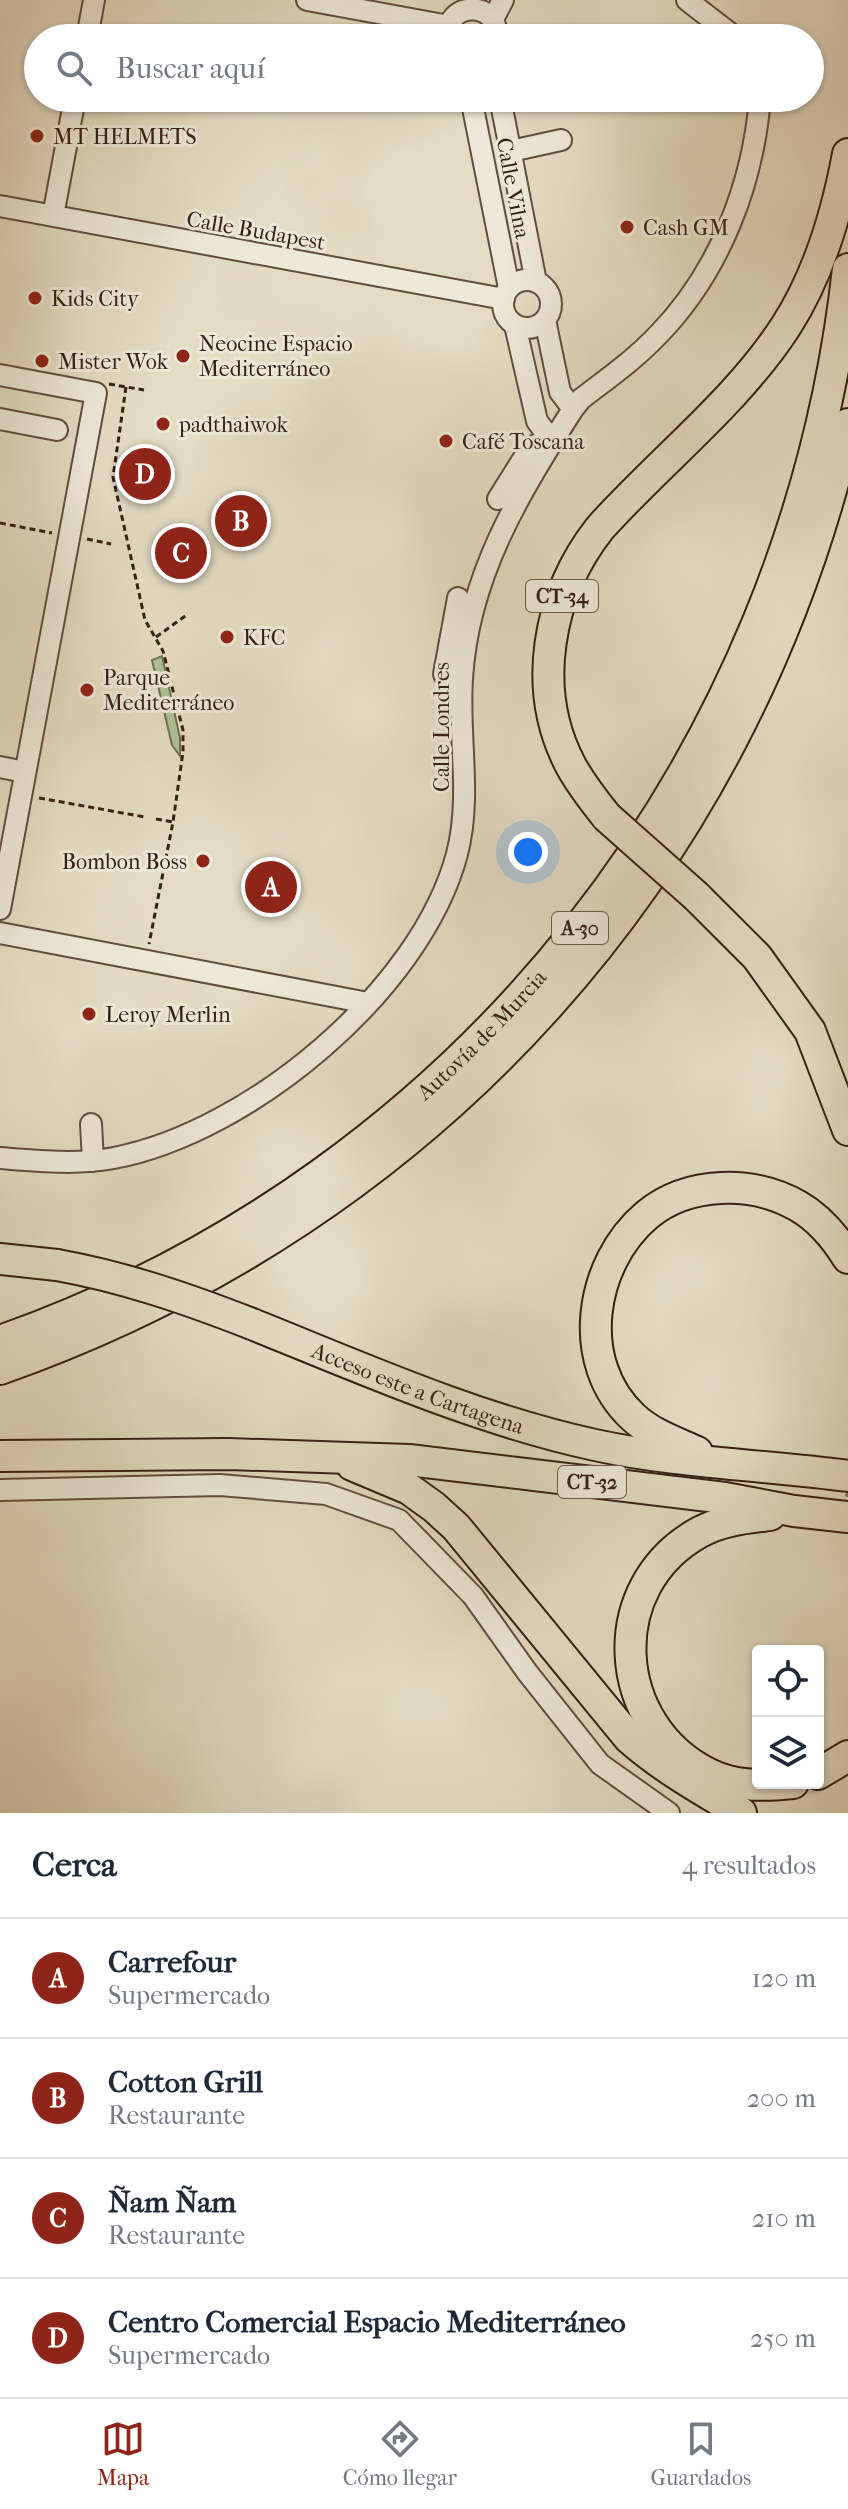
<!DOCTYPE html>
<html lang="es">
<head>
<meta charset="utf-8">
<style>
  body { margin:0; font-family:"IM FELL French Canon",serif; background:#f6f6f7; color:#1f2937 }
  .controls { position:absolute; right:24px; bottom:24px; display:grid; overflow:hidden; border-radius:8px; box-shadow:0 2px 6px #0004 }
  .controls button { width:72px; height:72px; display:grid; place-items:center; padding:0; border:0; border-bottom:2px solid #e0e1e3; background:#fff; color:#1f2937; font:40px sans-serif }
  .you { position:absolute; left:528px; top:852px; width:28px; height:28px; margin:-20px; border:6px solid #fff; border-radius:50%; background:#1a73e8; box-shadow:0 0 0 12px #1a73e833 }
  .badge { display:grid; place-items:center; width:52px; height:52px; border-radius:50%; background:#8f2418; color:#fff; font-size:26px; font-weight:700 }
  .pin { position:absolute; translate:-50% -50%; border:4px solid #fff; box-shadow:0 2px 8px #0006 }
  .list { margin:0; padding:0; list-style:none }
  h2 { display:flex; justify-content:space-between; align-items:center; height:104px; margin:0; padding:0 32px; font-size:34px }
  h2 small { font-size:26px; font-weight:400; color:#747a83 }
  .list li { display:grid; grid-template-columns:52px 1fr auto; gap:24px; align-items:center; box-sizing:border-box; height:120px; padding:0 32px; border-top:2px solid #e0e1e3 }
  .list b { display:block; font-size:30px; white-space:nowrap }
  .list p { margin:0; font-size:26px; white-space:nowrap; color:#747a83 }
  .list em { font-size:26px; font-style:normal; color:#747a83 }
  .icon { flex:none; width:44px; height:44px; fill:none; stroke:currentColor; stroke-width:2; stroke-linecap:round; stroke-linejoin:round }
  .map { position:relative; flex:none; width:848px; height:1813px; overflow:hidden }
  .search { position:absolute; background:#fff; box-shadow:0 2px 6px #0004; left:24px; right:24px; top:24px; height:88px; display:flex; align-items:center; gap:20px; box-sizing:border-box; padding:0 28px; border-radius:44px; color:#747a83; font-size:30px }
  .sheet { height:584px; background:#fff }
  nav { display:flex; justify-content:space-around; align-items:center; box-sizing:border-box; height:112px; border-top:2px solid #e0e1e3; background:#fff; font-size:22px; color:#747a83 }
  nav a { display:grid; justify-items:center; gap:4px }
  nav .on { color:#8f2418 }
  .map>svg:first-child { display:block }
  .green { fill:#adc198; stroke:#727056; stroke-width:2 }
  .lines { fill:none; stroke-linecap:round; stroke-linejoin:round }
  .stream { stroke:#707b78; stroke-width:4 }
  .minor-casing { stroke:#614e3f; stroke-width:24 }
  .highway-casing { stroke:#361f13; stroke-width:34 }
  .path { stroke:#361f13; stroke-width:3; stroke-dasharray:6 4; stroke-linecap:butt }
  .minor { stroke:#ede8d7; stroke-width:20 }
  .highway { stroke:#e3dbc2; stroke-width:30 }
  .highway-bridge-casing { stroke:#361f13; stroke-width:34; stroke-linecap:butt }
  .highway-bridge { stroke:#e3dbc2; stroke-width:30 }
  .poi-dot { fill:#8f2418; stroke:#ede8d7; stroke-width:3 }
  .labels { text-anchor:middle; stroke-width:6; stroke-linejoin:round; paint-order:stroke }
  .shield { fill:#ede8d7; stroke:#6d5b4e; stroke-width:2 }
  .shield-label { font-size:20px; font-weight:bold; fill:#361f13 }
  .poi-label { font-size:22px; fill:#361f13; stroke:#ede8d7; text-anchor:start }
  .street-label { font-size:22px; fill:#361f13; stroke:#ede8d7 }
</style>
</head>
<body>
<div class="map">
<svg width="848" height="1813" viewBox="0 0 848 1813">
  <rect width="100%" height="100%" fill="#e3dbc2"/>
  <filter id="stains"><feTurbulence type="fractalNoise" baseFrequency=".0025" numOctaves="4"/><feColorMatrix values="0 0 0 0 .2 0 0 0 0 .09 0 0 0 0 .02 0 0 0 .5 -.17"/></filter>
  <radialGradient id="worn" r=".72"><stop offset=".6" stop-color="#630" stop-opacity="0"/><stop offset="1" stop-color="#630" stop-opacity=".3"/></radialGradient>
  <path class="green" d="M162,656L180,738V756L172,745L152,660Z"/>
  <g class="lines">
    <path class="stream" d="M847,1495H848"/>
    <defs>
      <path id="minor" d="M307,0L449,26
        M687,0L736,38
        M493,19L503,0
        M87,38L94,0
        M450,38C441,0 503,0 495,38
        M471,98L509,288
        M500,98L536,282
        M511,151L561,140
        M0,206L504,299
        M53,216L75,98
        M503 304a24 24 0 1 1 48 0a24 24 0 1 1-48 0Z
        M545,320L560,392L573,409
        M515,325L537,421L545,432L557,435
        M0,375L96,393L0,909
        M0,419L57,430
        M498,499L530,448L557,435
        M458,598L444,674L459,707
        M0,767L25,772
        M0,933L368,1003
        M91,1124L93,1161
        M0,1158C38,1161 77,1165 114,1158C250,1132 421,990 457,854C472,796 458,738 462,679C468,576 519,494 573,409L581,399C607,379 634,360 657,336C719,273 753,185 760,98
        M0,1490L220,1485L326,1494L399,1520L473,1596L527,1672L600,1764L669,1813"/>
      <g id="highway">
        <path d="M607,817C594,801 581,784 571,766C530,689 548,594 600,528C661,460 736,403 786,326C819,275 837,213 848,154"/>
        <path d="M696,896L757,957L810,1031L848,1130"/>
        <path d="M0,1259L57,1265"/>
        <path id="s1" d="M252,1324C364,1369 476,1419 595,1445C678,1463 764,1465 848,1476"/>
        <path id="s2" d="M0,1341C467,1177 794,760 848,269"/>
        <path d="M0,1369C432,1217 745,870 848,424"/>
        <path d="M697,1452C675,1442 651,1434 633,1417C574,1362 590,1263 647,1215C688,1181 753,1180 798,1206C819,1218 835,1237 848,1258"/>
        <path d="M0,1456L229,1454L409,1460L725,1498L794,1511L848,1517"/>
        <path d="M352,1465L409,1489L434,1507L456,1527L629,1738C663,1768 702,1790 741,1813"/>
        <path d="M770,1515C746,1518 722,1520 700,1532C601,1586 611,1726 709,1774C735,1787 764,1786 793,1783"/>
        <path d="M818,1774L848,1756"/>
      </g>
    </defs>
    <use href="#minor" class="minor-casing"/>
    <use href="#highway" class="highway-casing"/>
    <path class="path" d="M109,384L144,390
      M126,387L113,477L145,620L163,651L183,730V752L173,822L149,944
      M0,523L52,533
      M87,539L111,544
      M156,637L188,614
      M39,798L145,817
      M156,819L173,822"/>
    <use href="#minor" class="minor"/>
    <use href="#highway" class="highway"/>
    <defs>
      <path id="highway-bridge" d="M607,817L696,896
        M57,1265C124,1277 188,1299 252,1324"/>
    </defs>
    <use href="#highway-bridge" class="highway-bridge-casing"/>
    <use href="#highway-bridge" class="highway-bridge"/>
  </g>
  <g class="poi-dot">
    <circle cx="37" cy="136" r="8"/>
    <circle cx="627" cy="227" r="8"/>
    <circle cx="35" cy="298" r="8"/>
    <circle cx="183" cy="356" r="8"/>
    <circle cx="42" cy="361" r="8"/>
    <circle cx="163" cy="424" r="8"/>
    <circle cx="446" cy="441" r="8"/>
    <circle cx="227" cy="637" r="8"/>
    <circle cx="87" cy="690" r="8"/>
    <circle cx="203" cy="861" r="8"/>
    <circle cx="89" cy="1014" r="8"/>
  </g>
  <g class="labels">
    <g class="shield">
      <rect x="526" y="580" width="72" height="32" rx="6"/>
      <rect x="552" y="912" width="56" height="32" rx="6"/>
      <rect x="558" y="1466" width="68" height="32" rx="6"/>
    </g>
    <g class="shield-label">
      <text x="562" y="603">CT-34</text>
      <text x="580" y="935">A-30</text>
      <text x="592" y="1489">CT-32</text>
    </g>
    <g class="poi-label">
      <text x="53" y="144">MT HELMETS</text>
      <text x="643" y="235">Cash GM</text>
      <text x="51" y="306">Kids City</text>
      <text x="199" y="351">Neocine Espacio<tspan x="199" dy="25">Mediterráneo</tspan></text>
      <text x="58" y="369">Mister Wok</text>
      <text x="179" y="432">padthaiwok</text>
      <text x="462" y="449">Café Toscana</text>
      <text x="243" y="645">KFC</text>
      <text x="103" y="685">Parque<tspan x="103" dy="25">Mediterráneo</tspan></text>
      <text x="187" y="869" text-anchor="end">Bombon Boss</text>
      <text x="105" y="1022">Leroy Merlin</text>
    </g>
    <g class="street-label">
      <text transform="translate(514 188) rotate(79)" y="8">Calle Vilna</text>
      <text transform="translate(256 230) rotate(10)" y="8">Calle Budapest</text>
      <text transform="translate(441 727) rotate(-90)" y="8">Calle Londres</text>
      <text dy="8" stroke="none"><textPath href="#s2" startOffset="576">Autovía de Murcia</textPath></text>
      <text dy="8" stroke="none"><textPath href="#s1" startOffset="178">Acceso este a Cartagena</textPath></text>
    </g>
  </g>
  <rect width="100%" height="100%" filter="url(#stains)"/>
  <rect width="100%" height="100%" fill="url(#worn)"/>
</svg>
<div class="controls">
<button><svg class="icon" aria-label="locate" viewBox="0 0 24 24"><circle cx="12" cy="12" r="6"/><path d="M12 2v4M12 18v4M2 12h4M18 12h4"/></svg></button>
<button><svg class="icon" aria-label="layers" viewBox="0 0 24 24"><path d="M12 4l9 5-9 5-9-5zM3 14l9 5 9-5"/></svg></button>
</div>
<div class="you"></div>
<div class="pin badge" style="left:271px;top:887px">A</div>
<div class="pin badge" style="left:241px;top:521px">B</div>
<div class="pin badge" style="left:181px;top:553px">C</div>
<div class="pin badge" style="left:145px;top:474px">D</div>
<div class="search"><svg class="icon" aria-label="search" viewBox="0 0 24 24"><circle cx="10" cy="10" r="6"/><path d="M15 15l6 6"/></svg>Buscar aquí</div>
</div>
<section class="sheet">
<h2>Cerca<small>4 resultados</small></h2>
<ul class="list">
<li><span class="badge">A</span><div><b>Carrefour</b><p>Supermercado</p></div><em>120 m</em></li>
<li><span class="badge">B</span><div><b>Cotton Grill</b><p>Restaurante</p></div><em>200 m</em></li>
<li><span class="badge">C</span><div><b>Ñam Ñam</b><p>Restaurante</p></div><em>210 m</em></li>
<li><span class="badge">D</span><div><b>Centro Comercial Espacio Mediterráneo</b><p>Supermercado</p></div><em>250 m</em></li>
</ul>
</section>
<nav>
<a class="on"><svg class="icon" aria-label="map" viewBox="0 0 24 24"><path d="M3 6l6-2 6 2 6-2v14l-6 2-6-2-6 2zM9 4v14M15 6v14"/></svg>Mapa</a>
<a><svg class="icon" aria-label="directions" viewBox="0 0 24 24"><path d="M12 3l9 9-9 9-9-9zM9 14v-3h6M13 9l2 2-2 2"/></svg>Cómo llegar</a>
<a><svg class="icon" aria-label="saved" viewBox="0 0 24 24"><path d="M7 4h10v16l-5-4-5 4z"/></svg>Guardados</a>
</nav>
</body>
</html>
